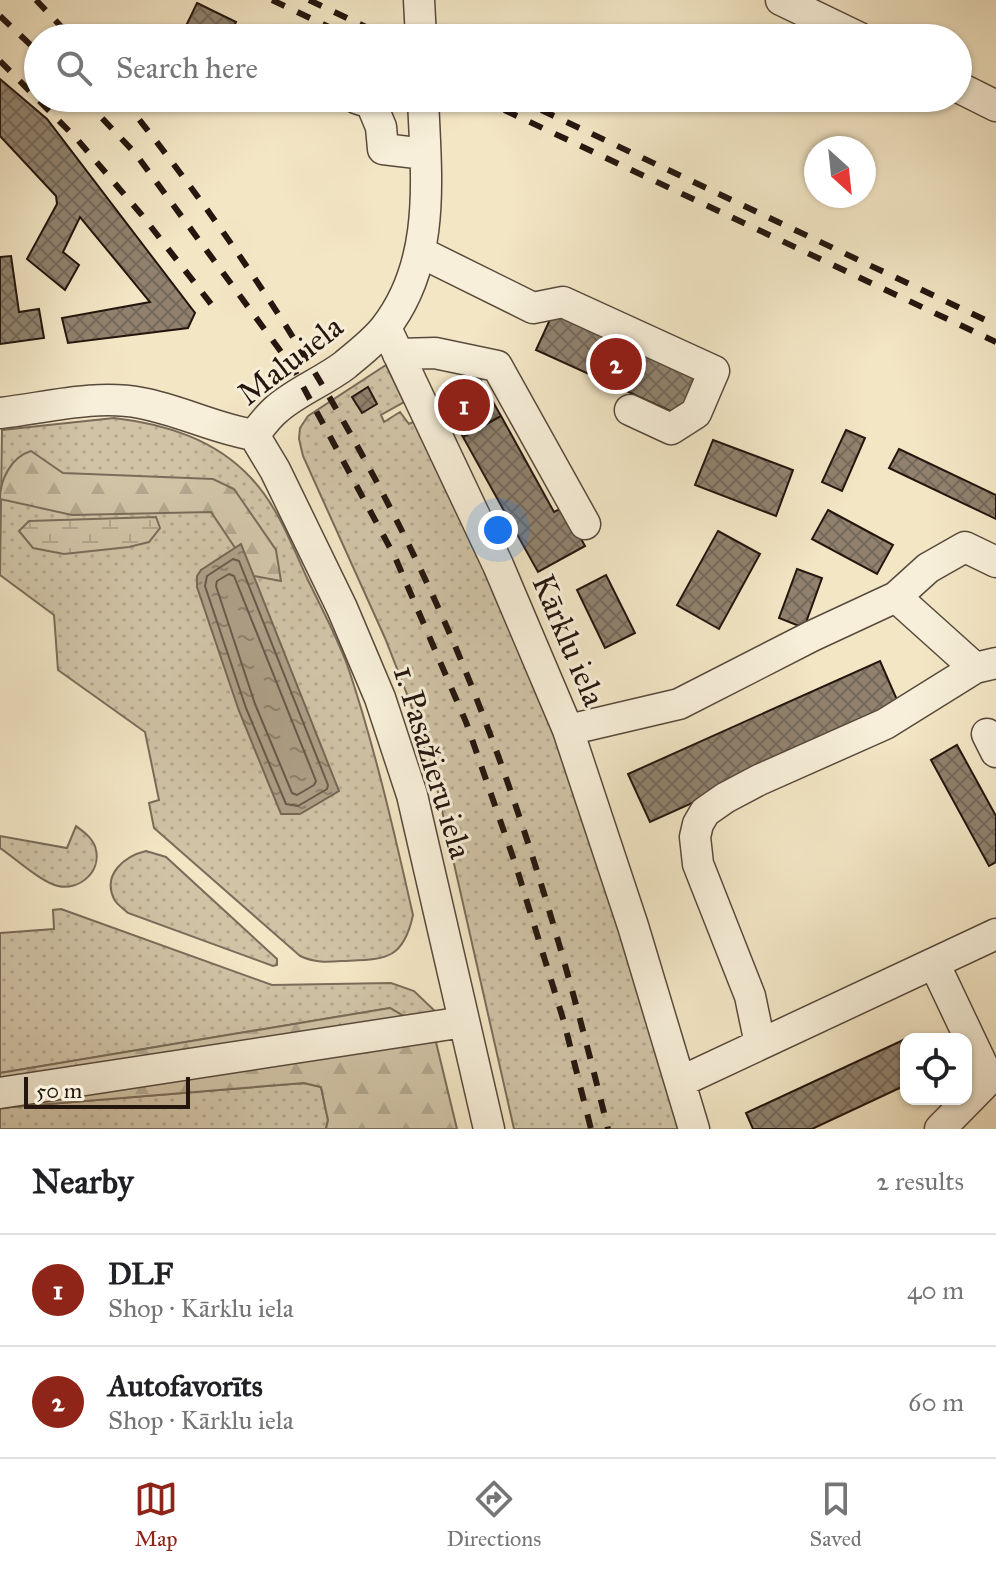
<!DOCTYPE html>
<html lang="en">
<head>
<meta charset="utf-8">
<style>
  body { margin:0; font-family:"IM FELL Great Primer",serif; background:#f2f2f2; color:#202124 }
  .controls { position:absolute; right:24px; bottom:24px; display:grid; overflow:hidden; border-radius:16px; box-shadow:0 2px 6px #0004 }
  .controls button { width:72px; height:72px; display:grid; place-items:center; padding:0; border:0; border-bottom:2px solid #e0e0e0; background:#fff; color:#202124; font:40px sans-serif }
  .compass { position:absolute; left:804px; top:136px; width:72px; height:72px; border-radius:50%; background:#fff; box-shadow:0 2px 6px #0004; rotate:153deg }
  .scale { position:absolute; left:24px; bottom:20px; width:166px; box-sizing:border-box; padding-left:8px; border:4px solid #24160f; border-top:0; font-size:22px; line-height:28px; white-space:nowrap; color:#24160f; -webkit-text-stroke:6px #f7efd9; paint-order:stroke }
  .you { position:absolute; left:498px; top:530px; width:28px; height:28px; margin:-20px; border:6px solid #fff; border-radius:50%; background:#1a73e8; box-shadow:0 0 0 12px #1a73e833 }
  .badge { display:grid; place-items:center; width:52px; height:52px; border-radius:50%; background:#8f2418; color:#fff; font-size:26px; font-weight:700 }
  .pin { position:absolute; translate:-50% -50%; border:4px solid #fff; box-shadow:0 2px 8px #0006 }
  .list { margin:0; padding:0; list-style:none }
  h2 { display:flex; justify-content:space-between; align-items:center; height:104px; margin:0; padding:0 32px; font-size:34px }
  h2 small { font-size:26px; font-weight:400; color:#757577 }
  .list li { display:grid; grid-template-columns:52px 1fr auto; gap:24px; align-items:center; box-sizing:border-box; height:112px; padding:0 32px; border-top:2px solid #e0e0e0 }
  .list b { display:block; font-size:30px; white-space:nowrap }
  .list p { margin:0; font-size:26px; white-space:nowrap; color:#757577 }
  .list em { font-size:26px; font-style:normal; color:#757577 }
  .icon { flex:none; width:44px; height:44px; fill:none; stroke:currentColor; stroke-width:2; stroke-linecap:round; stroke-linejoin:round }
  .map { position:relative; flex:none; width:996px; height:1129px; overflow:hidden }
  .search { position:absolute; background:#fff; box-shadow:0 2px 6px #0004; left:24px; right:24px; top:24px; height:88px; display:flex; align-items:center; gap:20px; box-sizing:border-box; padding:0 28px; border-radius:44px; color:#757577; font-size:30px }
  .sheet { height:328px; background:#fff }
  nav { display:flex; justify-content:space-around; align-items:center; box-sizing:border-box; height:112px; border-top:2px solid #e0e0e0; background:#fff; font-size:22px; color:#757577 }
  nav a { display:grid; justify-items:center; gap:4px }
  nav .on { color:#8f2418 }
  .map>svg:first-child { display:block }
  .grass { fill:url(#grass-dots); stroke:#7a6c5a; stroke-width:2 }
  .forest { fill:url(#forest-firs); stroke:#7a6c5a; stroke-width:2 }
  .wetland { fill:url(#wetland-marsh); stroke:#7a6c5a; stroke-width:2 }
  .water { fill:url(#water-ripples); stroke:#766857; stroke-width:2 }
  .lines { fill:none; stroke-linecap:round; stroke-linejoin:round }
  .shore { stroke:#685a4b; stroke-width:2 }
  .building { fill:url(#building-cross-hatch); stroke:#24160f; stroke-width:2 }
  .minor-casing { stroke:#584a3c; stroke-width:33 }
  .minor { stroke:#f7efd9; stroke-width:30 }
  .rail { stroke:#24160f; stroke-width:6; stroke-dasharray:14 14; stroke-linecap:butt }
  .labels { text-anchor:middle; stroke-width:6; stroke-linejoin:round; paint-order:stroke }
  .street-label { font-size:32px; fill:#24160f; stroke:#f7efd9 }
</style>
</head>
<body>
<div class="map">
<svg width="996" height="1129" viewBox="0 0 996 1129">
  <defs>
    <pattern id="grass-dots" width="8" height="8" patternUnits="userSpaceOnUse" patternTransform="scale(2)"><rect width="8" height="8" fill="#d0c3a6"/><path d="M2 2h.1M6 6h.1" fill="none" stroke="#b2a78e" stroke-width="1.8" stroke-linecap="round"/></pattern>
    <pattern id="forest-firs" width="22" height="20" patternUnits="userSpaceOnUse" patternTransform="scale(2)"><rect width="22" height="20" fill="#d0c3a6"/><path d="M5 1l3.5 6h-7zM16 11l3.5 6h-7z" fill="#b2a78e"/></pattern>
    <pattern id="wetland-marsh" width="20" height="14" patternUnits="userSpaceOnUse" patternTransform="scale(2)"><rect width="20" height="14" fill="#d0c3a6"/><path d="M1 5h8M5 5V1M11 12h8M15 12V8" fill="none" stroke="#b2a78e"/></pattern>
    <pattern id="water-ripples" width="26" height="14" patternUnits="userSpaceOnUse" patternTransform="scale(2)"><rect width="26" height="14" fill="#ad9f87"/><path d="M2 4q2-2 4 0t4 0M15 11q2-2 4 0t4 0" fill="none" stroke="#8d816d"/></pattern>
    <pattern id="building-cross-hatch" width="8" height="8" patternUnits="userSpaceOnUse" patternTransform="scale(2)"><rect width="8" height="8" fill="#90826e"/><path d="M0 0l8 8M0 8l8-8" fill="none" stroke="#756959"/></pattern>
  </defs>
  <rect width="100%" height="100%" fill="#f3e6c5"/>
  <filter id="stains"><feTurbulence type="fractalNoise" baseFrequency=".0025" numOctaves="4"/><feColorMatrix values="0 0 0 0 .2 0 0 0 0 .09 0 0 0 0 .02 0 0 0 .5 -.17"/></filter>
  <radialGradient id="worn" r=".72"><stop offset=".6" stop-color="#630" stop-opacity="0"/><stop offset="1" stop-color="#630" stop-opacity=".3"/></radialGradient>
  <path class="grass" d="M386,365L404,402L381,415L384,422L400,412L409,424L415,421L514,629L567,755L681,1129H514L436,784L410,702L385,638L303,456L299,439L300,428L308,416Z
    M114,418C165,424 215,439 251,478C278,507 291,543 307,578C321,607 337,637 348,667C375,748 394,831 413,915C403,961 385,959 343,961C327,962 315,963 300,956L154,828L149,803L159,800L145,732L58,670L54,615L0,575L2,430Z
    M76,826C84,832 94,839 96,850C101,872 79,891 58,886C41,882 15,858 0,848V836L67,848Z
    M146,851L166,857L277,959V965L273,966L128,913C124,909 116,904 114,899C102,874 125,856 146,851Z
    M61,909L272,985L391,983L414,991L437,1013L417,1024L390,1008L0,1073V933L54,929L53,910Z
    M304,1083L321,1087L328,1120L326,1129H0V1108Z"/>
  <path class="forest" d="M31,451L63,473L213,479L234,489L276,550L281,581L254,576L211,512L72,515L0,499C0,480 11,457 31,451Z
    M390,1008L434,1034L457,1129H326L328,1120L321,1087L304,1083L0,1108V1073Z"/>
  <path class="wetland" d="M156,517L160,528L149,542L129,547L64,554L33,548L19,531L29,521Z"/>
  <path class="water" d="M241,544L339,791L300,814H281L239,711L197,587V576L201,570Z"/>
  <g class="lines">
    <path class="shore" d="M233,559L239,561L328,785L327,789L298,806L286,804L246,708L205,586L207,576Z
      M229,574L234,576L316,781L314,785L297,795L292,793L255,704L216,586L217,581Z"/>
  </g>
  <path class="building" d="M197,3L236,22L228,38H205L185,28Z
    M0,79L47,119L195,313L188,328L68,343L62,318L150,302L80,217L63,252L79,265L65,290L27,259L57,204L56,196L0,136Z
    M11,256L19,312L39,309L44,338L0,344V257Z
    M553,313L697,378L679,415L536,350Z
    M480,379L501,416L463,437L443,400Z
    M368,387L377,404L362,413L352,397Z
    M501,416L554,512L564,507L585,546L538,572L463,437Z
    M846,430L865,438L842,491L822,482Z
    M713,440L793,470L776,516L695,485Z
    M899,449L996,495V519L889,468Z
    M828,510L893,545L877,574L812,539Z
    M718,531L760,554L719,629L677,605Z
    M797,569L822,578L804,628L779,618Z
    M606,575L635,633L605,648L577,590Z
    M880,661L901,709L650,822L628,774Z
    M957,745L996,816V862L989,866L931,760Z
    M912,1036L913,1039H906V1085L812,1129H753L746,1113Z"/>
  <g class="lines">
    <defs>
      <path id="minor" d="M419,0L421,38
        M781,0L860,38
        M958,87L996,106
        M356,98L371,103L381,127L383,149L425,154
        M422,253L533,308L563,302L714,371L696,413L671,429L630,410
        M386,328L498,565L568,730L633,926L694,1129
        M398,354L435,353L497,366L585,524
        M0,413C45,408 96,394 141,403C180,410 215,429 254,435C261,426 269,415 278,408C298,391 324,381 345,365C359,353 374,342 385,328C437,261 426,176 423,98
        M254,435L275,470L342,608L380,698L412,795L489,1129
        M896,597L975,668L996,663
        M568,730L679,704L812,636L896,597L928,568L965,547L996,562
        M987,734L996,752
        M934,963L989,1079L940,1129
        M760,1044L750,996L698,864L695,837L698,824L705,812L725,798L759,780L885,724L975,668
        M682,1081L996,934
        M0,1093L464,1022"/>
    </defs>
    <use href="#minor" class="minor-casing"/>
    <use href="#minor" class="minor"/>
    <path class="rail" d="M36,0L72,38
      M272,0L352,38
      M309,0L389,38
      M0,16L38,52
      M0,61L76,138L141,214L215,309
      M83,98L135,153L293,368L395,557L466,722L516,866L564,1022L591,1129
      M122,98C272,284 399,494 484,718C535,851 574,990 608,1129
      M479,98L996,342
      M516,98L996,325"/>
  </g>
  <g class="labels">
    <g class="street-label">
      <text transform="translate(290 360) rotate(-38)" y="11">Malu iela</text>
      <text transform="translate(569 640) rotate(67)" y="11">Kārklu iela</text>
      <text transform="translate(433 762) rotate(73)" y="11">1. Pasažieru iela</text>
    </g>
  </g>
  <rect width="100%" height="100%" filter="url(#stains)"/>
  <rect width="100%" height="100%" fill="url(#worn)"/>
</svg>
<div class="controls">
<button><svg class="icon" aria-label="locate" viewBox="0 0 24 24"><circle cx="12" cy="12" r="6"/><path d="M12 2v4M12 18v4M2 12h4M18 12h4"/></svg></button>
</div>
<svg class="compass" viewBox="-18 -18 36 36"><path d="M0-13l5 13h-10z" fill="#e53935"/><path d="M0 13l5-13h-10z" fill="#757577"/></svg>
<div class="scale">50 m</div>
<div class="you"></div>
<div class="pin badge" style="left:464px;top:405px">1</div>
<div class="pin badge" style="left:616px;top:364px">2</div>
<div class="search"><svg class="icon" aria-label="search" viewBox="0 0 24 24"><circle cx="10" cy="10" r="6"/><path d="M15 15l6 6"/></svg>Search here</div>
</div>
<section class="sheet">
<h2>Nearby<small>2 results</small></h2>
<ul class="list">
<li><span class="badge">1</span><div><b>DLF</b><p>Shop · Kārklu iela</p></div><em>40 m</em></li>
<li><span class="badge">2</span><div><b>Autofavorīts</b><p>Shop · Kārklu iela</p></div><em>60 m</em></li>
</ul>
</section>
<nav>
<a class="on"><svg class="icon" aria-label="map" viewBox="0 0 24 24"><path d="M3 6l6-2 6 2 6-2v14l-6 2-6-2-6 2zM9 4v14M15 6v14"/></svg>Map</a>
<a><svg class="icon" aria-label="directions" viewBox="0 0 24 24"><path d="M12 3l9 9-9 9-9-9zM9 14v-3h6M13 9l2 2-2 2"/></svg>Directions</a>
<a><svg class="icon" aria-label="saved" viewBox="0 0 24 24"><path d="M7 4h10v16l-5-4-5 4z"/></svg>Saved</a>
</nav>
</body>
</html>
